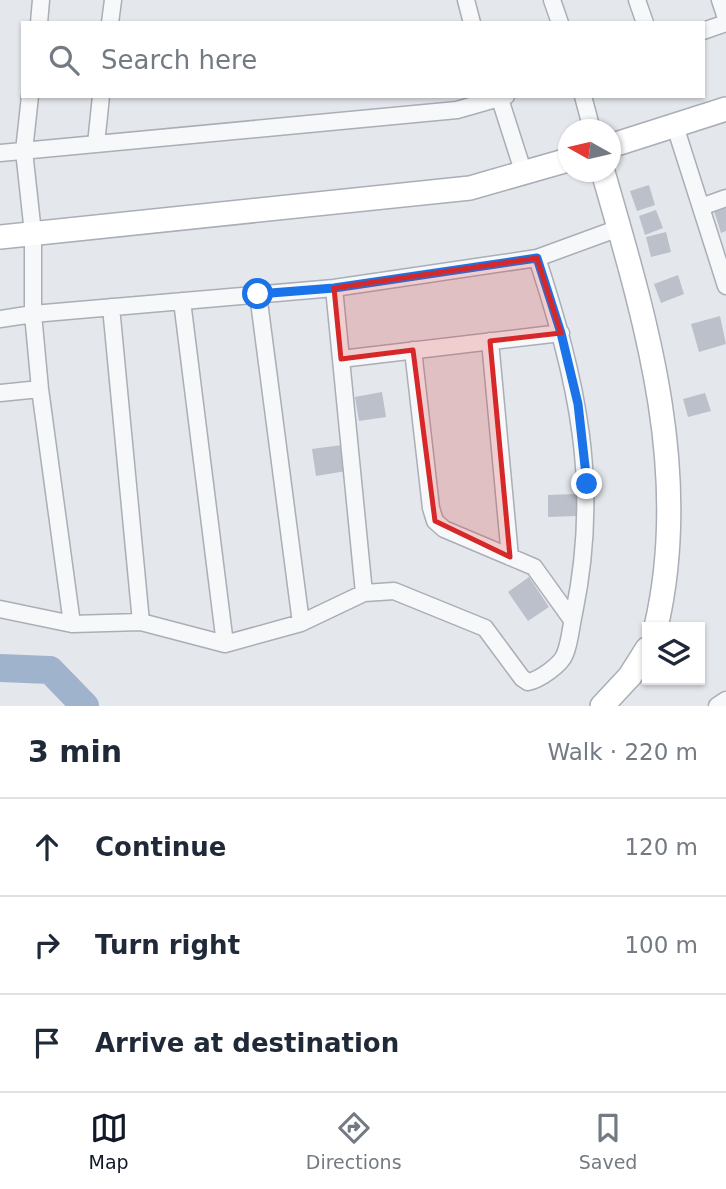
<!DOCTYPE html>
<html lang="en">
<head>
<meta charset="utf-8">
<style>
  body { margin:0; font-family:"DejaVu Sans",sans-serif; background:#f2f2f3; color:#1f2937 }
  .controls { position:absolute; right:21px; bottom:21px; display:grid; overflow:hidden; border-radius:0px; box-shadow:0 2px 5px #0004 }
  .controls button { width:63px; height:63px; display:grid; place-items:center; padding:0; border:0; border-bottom:2px solid #e0e1e3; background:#fff; color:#1f2937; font:35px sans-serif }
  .compass { position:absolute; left:558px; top:119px; width:63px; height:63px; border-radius:50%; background:#fff; box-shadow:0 2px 5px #0004; rotate:278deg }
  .stop { position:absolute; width:21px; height:21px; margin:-16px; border:5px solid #1a73e8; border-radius:50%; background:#fff }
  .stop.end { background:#1a73e8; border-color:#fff; box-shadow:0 2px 7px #0008 }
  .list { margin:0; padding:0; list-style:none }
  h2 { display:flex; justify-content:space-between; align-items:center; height:91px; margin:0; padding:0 28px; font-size:30px }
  h2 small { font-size:23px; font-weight:400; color:#747a83 }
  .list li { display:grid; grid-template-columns:46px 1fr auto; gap:21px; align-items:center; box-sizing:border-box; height:98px; padding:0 28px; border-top:2px solid #e0e1e3 }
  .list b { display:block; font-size:26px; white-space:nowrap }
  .list em { font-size:23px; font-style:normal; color:#747a83 }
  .icon { flex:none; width:38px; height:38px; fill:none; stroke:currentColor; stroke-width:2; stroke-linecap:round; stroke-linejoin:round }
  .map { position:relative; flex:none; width:726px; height:706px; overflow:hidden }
  .search { position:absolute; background:#fff; box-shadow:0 2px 5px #0004; left:21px; right:21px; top:21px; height:77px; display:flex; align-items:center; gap:18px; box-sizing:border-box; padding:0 24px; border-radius:0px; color:#747a83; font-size:26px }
  .sheet { height:385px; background:#fff }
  nav { display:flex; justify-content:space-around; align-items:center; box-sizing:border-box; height:98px; border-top:2px solid #e0e1e3; background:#fff; font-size:19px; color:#747a83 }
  nav a { display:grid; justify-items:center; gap:4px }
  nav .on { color:#111827 }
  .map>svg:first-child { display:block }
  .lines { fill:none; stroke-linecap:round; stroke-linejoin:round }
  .river { stroke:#9fb4cc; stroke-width:28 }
  .building { fill:#bbc0ca }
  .street-casing { stroke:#a9aeb7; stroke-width:19 }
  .secondary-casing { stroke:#a9aeb7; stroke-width:26 }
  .street { stroke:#f7f8fa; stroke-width:16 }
  .secondary { stroke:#fff; stroke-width:23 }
  .route { stroke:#1a73e8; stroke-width:9 }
  .marked { fill:#d62828; fill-opacity:0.2; stroke:#d62828; stroke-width:5; stroke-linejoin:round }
</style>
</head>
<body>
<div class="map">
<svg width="726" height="706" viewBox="0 0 726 706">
  <rect width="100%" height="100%" fill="#e4e7ec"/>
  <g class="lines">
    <path class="river" d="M0,668L50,670L85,706"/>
  </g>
  <path class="building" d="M649,185L655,205L637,211L630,191Z
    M726,207V231L721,233L714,211Z
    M656,210L663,228L645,235L639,216Z
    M666,232L671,252L651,257L646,237Z
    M678,275L684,294L661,303L654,284Z
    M720,316L726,344L699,352L691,324Z
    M382,392L386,417L359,421L355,397Z
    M705,393L711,411L688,417L683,399Z
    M342,445L346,471L316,476L312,449Z
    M576,494V516L548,517V495Z
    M529,577L549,607L528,621L508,592Z"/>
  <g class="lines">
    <defs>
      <path id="street" d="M466,0L472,23
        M552,0L560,23
        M637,0L645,23
        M720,0L726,18
        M39,23L41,0
        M110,23L113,0
        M703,31L726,23
        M30,96L24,151L33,233V314L40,389L72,624
        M499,96L524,174
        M583,96L592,130
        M675,126L726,286
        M96,144L101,96
        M0,153L457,110L506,96
        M701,207L726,198
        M334,288L364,593
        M258,294L301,623
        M182,301L225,644
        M111,307L141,622
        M0,319L33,314L334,288L537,258L619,228
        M490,341L510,557
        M413,350L431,508L435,521L444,529L534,567L572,620
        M341,359L561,333
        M0,393L40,389
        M0,609L72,624L141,622L225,644L301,623L364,593L394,591L485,628L522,678L528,682C539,680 561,665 565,654C570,642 571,626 574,613C601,483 577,381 537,258
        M717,706L726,700"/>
      <path id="secondary" d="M610,146L726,109
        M603,172C646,321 692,472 656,627
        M0,237L470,188L568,160
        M602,706L630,676L647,649"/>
    </defs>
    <use href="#street" class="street-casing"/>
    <use href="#secondary" class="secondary-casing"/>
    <use href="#street" class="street"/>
    <use href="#secondary" class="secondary"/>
  </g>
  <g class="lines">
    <path class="route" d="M258,294L334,288L537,258L561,333L578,404L587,484"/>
  </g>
  <path class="marked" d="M537,258L561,333L490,341L510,557L435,521L413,350L341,359L334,288Z"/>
</svg>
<div class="controls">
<button><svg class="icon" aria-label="layers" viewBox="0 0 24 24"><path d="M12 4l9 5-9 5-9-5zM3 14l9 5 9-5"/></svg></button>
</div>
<svg class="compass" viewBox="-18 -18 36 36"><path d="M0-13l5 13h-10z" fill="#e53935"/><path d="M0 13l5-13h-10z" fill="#747a83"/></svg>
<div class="stop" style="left:258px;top:294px"></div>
<div class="stop end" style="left:587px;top:484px"></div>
<div class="search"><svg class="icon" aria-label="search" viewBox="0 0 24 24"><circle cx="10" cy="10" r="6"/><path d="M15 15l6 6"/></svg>Search here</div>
</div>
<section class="sheet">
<h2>3 min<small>Walk · 220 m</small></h2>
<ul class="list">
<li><svg class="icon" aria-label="ahead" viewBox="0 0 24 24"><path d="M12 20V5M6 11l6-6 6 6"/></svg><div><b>Continue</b></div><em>120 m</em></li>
<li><svg class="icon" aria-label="right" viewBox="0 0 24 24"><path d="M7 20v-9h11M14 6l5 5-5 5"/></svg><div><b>Turn right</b></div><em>100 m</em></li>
<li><svg class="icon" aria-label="arrive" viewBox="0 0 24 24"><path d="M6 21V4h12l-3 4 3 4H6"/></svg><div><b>Arrive at destination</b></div></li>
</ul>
</section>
<nav>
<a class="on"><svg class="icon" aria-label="map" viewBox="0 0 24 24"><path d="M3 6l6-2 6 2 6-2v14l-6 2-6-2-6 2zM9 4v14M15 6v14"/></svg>Map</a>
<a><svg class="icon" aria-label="directions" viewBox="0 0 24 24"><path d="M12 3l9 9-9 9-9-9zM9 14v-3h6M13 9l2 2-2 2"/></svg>Directions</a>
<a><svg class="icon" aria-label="saved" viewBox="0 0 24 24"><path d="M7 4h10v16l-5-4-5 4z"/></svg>Saved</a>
</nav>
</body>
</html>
